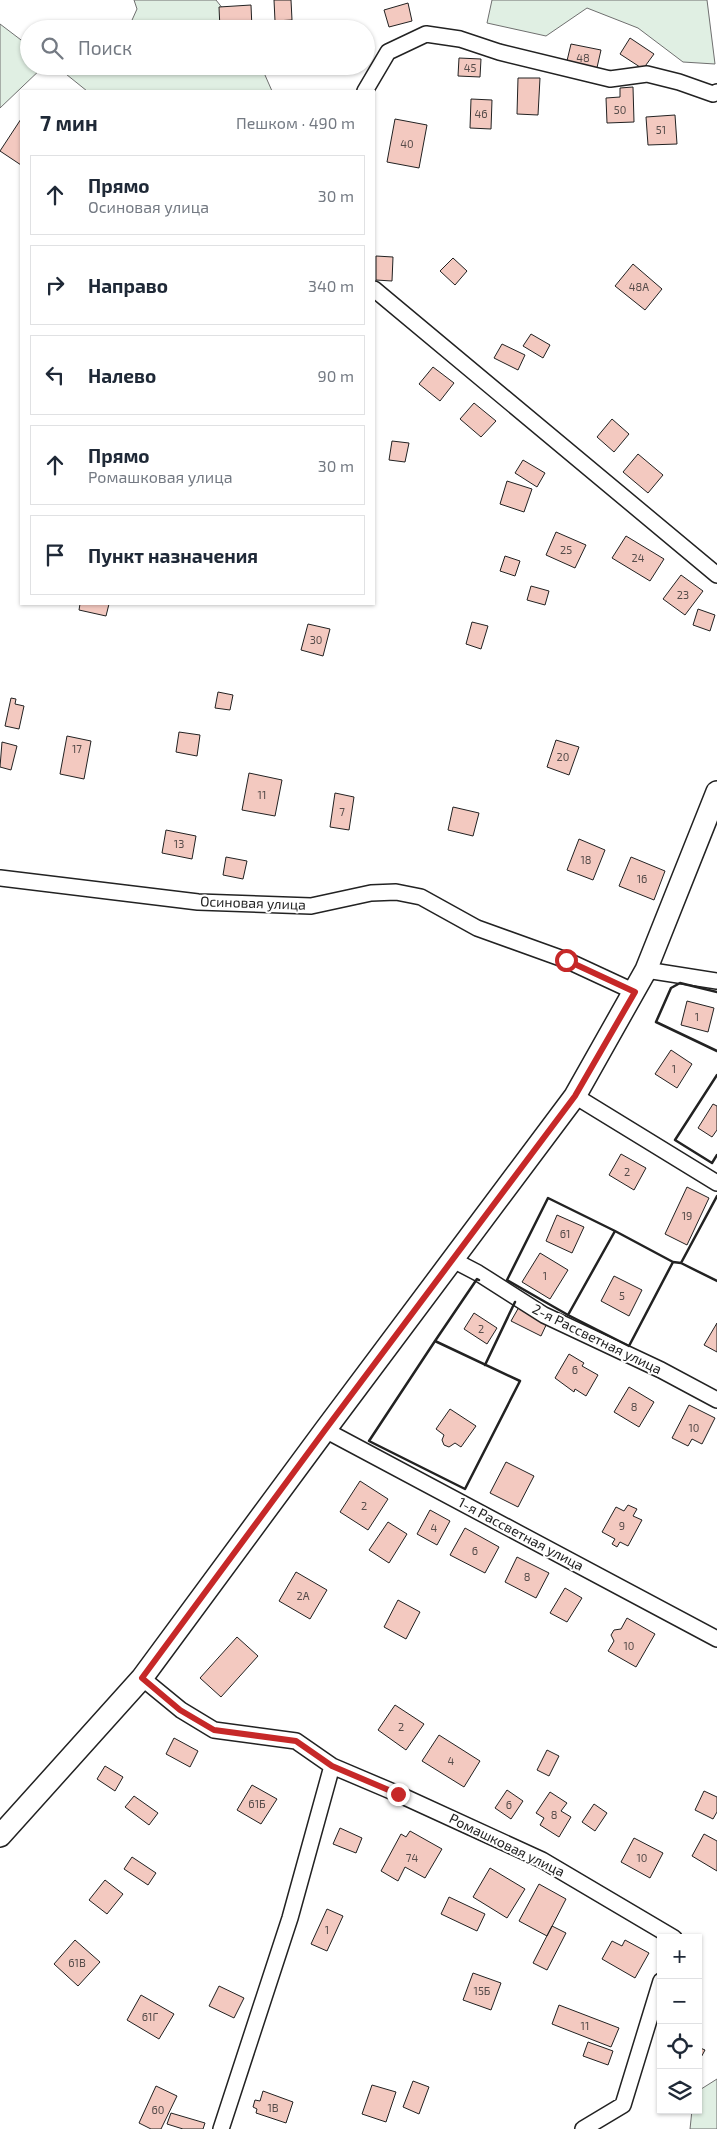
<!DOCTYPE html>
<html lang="ru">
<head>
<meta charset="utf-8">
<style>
  body { margin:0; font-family:"Exo 2",sans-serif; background:#f6f6f7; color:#1f2937 }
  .controls { position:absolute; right:15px; bottom:15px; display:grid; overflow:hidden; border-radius:0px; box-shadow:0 1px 4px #0004 }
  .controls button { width:45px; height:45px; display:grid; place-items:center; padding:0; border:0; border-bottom:1px solid #e0e1e3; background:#fff; color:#1f2937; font:25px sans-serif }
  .stop { position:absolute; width:15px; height:15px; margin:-11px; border:4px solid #c62828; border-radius:50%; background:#fff }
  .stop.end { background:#c62828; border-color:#fff; box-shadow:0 1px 5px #0008 }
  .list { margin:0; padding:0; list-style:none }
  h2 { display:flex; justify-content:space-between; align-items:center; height:65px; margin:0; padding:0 20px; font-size:21px }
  h2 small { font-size:16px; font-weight:400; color:#747a83 }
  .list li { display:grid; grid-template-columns:32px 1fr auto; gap:15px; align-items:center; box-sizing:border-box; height:80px; margin:0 10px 10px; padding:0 10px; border:1px solid #e0e1e3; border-radius:0px }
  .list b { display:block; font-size:19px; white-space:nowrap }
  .list p { margin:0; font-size:16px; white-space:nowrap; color:#747a83 }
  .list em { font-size:16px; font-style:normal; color:#747a83 }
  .icon { flex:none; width:28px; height:28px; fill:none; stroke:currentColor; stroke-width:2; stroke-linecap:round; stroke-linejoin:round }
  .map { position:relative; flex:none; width:717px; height:2129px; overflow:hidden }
  .search { position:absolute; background:#fff; box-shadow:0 1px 4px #0004; left:20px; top:20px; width:355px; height:55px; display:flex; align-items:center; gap:12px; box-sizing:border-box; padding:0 18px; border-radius:28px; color:#747a83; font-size:19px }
  .panel { position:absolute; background:#fff; box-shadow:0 1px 4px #0004; left:20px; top:90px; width:355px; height:515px; border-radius:0px }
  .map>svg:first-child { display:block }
  .green { fill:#e0efe3; stroke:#6f6f6f }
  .building { fill:#f3c9c0; stroke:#222 }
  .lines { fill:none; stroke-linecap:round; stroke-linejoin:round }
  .street-casing { stroke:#222; stroke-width:18 }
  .secondary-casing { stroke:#222; stroke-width:24 }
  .street { stroke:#fff; stroke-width:15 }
  .secondary { stroke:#fff; stroke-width:21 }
  .wall { stroke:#222; stroke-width:2.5 }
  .route { stroke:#c62828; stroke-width:6 }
  .labels { text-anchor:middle; stroke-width:4; stroke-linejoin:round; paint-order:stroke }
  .number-label { font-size:11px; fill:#564c4a }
  .street-label { font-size:14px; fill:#222; stroke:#fff }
</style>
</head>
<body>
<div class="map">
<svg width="717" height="2129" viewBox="0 0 717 2129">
  <rect width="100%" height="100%" fill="#fff"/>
  <path class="green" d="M134,0H216L239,29H128L137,9Z
    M492,0H707L715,64L683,62L638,28L587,8L546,36L487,23Z
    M0,24L29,46V66H44L0,108Z
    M56,66H261L272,91H87Z
    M717,2079V2129H690L692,2110H698V2091Z"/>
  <path class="building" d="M274,0H291L292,20L275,21Z
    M408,3L412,21L389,27L384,10Z
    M251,5L252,29H220L219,7Z
    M630,38L654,54L643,69L620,54Z
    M571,44L601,50L596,72L566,65Z
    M459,58L481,59L480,77L458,76Z
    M518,78H540L538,115L517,114Z
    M633,87L634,122L607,123L606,98L620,97V88Z
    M471,99L492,100L491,129L470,128Z
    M675,115L677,144L648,145L646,117Z
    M21,119V165L0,151Z
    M395,119L427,125L419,168L387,162Z
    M376,256L393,257L392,281L376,280Z
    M453,258L467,271L455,285L440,271Z
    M633,264L662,289L645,310L615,286Z
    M531,334L550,345L543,358L523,346Z
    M502,344L525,355L518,370L494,358Z
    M433,367L454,383L440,401L419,384Z
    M474,403L496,421L481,437L460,419Z
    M612,419L629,434L614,452L597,437Z
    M392,441L409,443L405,462L389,460Z
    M638,454L663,475L648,493L623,472Z
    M523,460L545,473L537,487L515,473Z
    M507,481L532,489L524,512L500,504Z
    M556,532L586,545L575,568L546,555Z
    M626,536L664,559L650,581L612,558Z
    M505,556L520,561L515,576L500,571Z
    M681,575L703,591L685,615L663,599Z
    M531,586L549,591L545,605L527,600Z
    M80,604H109L106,616L79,610Z
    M698,609L715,615L710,631L693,625Z
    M472,622L488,626L481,649L466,644Z
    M308,624L330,629L323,656L301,650Z
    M218,692L233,695L230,710L215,708Z
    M11,698L16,699L15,704L24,706L19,729L5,726Z
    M179,732L200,735L197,756L176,752Z
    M67,736L91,741L84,779L60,774Z
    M556,740L579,747L569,775L547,767Z
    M2,742L17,746L11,770L0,767Z
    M249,773L282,780L275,816L242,810Z
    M335,793L354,797L349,830L330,827Z
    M453,807L479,813L473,836L448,830Z
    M166,830L196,836L192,859L162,853Z
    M579,839L605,850L593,880L567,870Z
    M226,857L247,861L243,879L223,875Z
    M631,857L665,871L654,900L619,886Z
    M687,1001L714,1008L708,1032L681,1025Z
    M671,1050L692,1064L677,1088L655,1074Z
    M713,1104L717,1106V1130L712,1137L698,1128Z
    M621,1154L646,1168L634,1190L609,1175Z
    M687,1187L709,1198L687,1245L665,1234Z
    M557,1215L584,1227L572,1253L546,1241Z
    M540,1253L568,1270L550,1299L522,1282Z
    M614,1276L642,1290L629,1316L601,1301Z
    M519,1307L548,1321L541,1336L511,1321Z
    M474,1313L497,1328L487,1344L464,1329Z
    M717,1323V1352L704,1345Z
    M569,1354L584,1363L582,1366L598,1375L586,1396L575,1389L574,1392L555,1378Z
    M629,1387L654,1402L639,1427L614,1412Z
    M689,1405L715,1418L702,1444L692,1439L688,1446L672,1438Z
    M450,1409L476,1426L461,1447L455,1443L449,1447L444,1445L442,1440L444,1435L436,1429Z
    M506,1462L534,1476L518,1507L490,1493Z
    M360,1481L388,1499L368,1530L340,1512Z
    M628,1505L637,1509L633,1516L642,1520L628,1546L620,1542L617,1547L612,1544L615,1539L602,1532L616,1507L624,1511Z
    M430,1510L450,1521L437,1545L417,1534Z
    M388,1522L407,1534L389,1563L369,1550Z
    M465,1528L499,1547L485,1573L450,1555Z
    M517,1557L549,1573L536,1598L505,1582Z
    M296,1572L327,1590L310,1619L279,1601Z
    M565,1588L582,1598L567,1622L550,1613Z
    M398,1600L420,1612L406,1639L384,1627Z
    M627,1618L655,1634L636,1667L608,1651L614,1641L611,1635L614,1630L621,1629Z
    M237,1637L258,1656L221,1697L200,1678Z
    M395,1705L424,1724L406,1750L378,1730Z
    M439,1735L480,1761L464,1787L422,1761Z
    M174,1738L198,1751L190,1767L166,1754Z
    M547,1750L559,1756L549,1776L537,1770Z
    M105,1766L123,1777L115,1791L97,1779Z
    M252,1785L277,1799L261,1824L237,1810Z
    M507,1790L523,1801L511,1819L495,1808Z
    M704,1791L717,1797V1812L713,1819L695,1810Z
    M550,1792L567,1803L561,1811L571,1817L559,1837L540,1825L544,1818L536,1813Z
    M134,1796L158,1813L149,1825L125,1807Z
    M594,1804L607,1813L595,1831L582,1822Z
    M340,1828L362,1838L356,1853L333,1844Z
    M410,1831L442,1849L425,1878L405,1867L398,1881L381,1871L401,1834L406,1837Z
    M704,1834L717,1841V1871L692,1856Z
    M634,1838L663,1853L650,1878L621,1862Z
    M132,1857L156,1873L148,1885L124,1869Z
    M490,1868L525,1889L507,1918L473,1897Z
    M105,1880L123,1894L107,1914L89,1900Z
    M539,1884L566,1899L547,1936L519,1921Z
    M449,1897L485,1914L477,1931L441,1914Z
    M327,1909L343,1916L327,1951L311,1944Z
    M552,1926L566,1933L547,1970L533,1963Z
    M75,1940L100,1962L78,1986L54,1964Z
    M625,1940L649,1953L635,1978L602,1959L612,1941L622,1946Z
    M473,1973L501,1983L491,2010L463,2000Z
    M219,1986L244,1998L234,2018L209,2006Z
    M141,1995L174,2014L159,2039L127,2020Z
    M559,2005L619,2028L611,2047L552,2024Z
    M588,2042L613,2051L608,2065L583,2056Z
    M698,2047L705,2050L698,2063Z
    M413,2081L429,2087L419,2114L403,2107Z
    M372,2085L396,2092L386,2122L362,2114Z
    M156,2086L177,2096L161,2129H151L139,2123Z
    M263,2091L293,2102L286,2123L256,2113L257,2109L253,2107L255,2100L260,2101Z
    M171,2113L205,2123L203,2129H183L167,2124Z"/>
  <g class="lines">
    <defs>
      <path id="street" d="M365,91L388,52L426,34L460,39L499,52L610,79L647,74L679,82L713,94L717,92
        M374,289L717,575
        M0,878L198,902L311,906L371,893L396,892L421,897L477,928L566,960L635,992
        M646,970L717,981
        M575,1096L717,1183
        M453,1260L478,1273L544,1315L661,1370L717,1400
        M325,1430L717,1639
        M142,1678L181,1710L214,1730L296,1741L332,1766L398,1794L542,1860L674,1938
        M221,2129L290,1918L332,1766
        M583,2129L623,2105L661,1981"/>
      <path id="secondary" d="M0,1836L142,1678L325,1430L575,1096L646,970L717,792"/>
    </defs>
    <use href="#street" class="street-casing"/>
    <use href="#secondary" class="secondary-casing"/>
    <use href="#street" class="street"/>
    <use href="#secondary" class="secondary"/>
    <path class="wall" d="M717,992L680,983L671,988L656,1022L717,1051
      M717,1075L675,1140L712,1163L717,1155
      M548,1198L615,1231L568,1315L507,1280Z
      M673,1262L681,1263L717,1281
      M681,1263L717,1196
      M568,1315L629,1346L673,1262L615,1231
      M435,1341L520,1381L465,1489L369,1441Z
      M435,1341L477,1279L479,1280
      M485,1365L515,1302"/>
  </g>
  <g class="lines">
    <path class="route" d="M398,1794L332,1766L296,1741L214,1730L180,1710L142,1678L325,1430L575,1096L635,992L566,960"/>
  </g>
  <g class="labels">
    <g class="number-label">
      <text x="583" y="62">48</text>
      <text x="470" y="72">45</text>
      <text x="620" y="114">50</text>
      <text x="481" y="118">46</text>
      <text x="661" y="134">51</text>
      <text x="407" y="148">40</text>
      <text x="639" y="291">48А</text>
      <text x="566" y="554">25</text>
      <text x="638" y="562">24</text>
      <text x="683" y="599">23</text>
      <text x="316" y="644">30</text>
      <text x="77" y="753">17</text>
      <text x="563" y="761">20</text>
      <text x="262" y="799">11</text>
      <text x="342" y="816">7</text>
      <text x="179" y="848">13</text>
      <text x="586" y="864">18</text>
      <text x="642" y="883">16</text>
      <text x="697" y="1021">1</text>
      <text x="674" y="1073">1</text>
      <text x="627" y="1176">2</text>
      <text x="687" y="1220">19</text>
      <text x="565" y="1238">61</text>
      <text x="545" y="1280">1</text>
      <text x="622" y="1300">5</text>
      <text x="481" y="1333">2</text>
      <text x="575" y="1374">6</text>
      <text x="634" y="1411">8</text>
      <text x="694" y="1432">10</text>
      <text x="364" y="1510">2</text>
      <text x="622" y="1530">9</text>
      <text x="434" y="1532">4</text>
      <text x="475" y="1555">6</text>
      <text x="527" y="1581">8</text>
      <text x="303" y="1600">2А</text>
      <text x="629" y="1650">10</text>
      <text x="401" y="1731">2</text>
      <text x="451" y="1765">4</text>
      <text x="257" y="1808">61Б</text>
      <text x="509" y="1809">6</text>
      <text x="554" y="1819">8</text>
      <text x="412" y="1862">74</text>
      <text x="642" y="1862">10</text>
      <text x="327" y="1934">1</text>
      <text x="77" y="1967">61В</text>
      <text x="482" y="1995">15Б</text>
      <text x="150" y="2021">61Г</text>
      <text x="585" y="2030">11</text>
      <text x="273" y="2112">1В</text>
      <text x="158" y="2114">60</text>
    </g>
    <g class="street-label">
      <text transform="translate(253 903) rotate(2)" y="5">Осиновая улица</text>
      <text transform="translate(597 1339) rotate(26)" y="5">2-я Рассветная улица</text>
      <text transform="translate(521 1534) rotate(28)" y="5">1-я Рассветная улица</text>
      <text transform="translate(507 1845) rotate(26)" y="5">Ромашковая улица</text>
    </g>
  </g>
</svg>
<div class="controls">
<button>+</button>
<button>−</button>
<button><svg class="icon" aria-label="locate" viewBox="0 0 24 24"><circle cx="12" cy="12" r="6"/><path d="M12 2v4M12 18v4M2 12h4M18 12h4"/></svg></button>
<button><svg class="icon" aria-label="layers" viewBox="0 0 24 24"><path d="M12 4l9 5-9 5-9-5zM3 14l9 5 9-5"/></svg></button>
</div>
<div class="stop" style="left:566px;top:960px"></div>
<div class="stop end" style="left:398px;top:1794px"></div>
<div class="search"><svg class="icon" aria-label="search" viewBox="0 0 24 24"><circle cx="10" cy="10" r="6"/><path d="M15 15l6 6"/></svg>Поиск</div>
<section class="panel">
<h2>7 мин<small>Пешком · 490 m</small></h2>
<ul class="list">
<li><svg class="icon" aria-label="ahead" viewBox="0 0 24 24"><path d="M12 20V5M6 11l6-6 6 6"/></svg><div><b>Прямо</b><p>Осиновая улица</p></div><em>30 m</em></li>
<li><svg class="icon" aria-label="right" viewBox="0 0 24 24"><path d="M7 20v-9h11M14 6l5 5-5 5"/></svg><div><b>Направо</b></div><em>340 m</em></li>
<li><svg class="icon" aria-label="left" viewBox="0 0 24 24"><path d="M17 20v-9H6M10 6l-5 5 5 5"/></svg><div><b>Налево</b></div><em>90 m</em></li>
<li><svg class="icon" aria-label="ahead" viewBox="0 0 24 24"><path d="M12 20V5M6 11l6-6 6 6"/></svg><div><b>Прямо</b><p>Ромашковая улица</p></div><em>30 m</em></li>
<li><svg class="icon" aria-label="arrive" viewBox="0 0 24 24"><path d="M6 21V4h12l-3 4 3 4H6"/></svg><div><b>Пункт назначения</b></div></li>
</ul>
</section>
</div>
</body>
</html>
